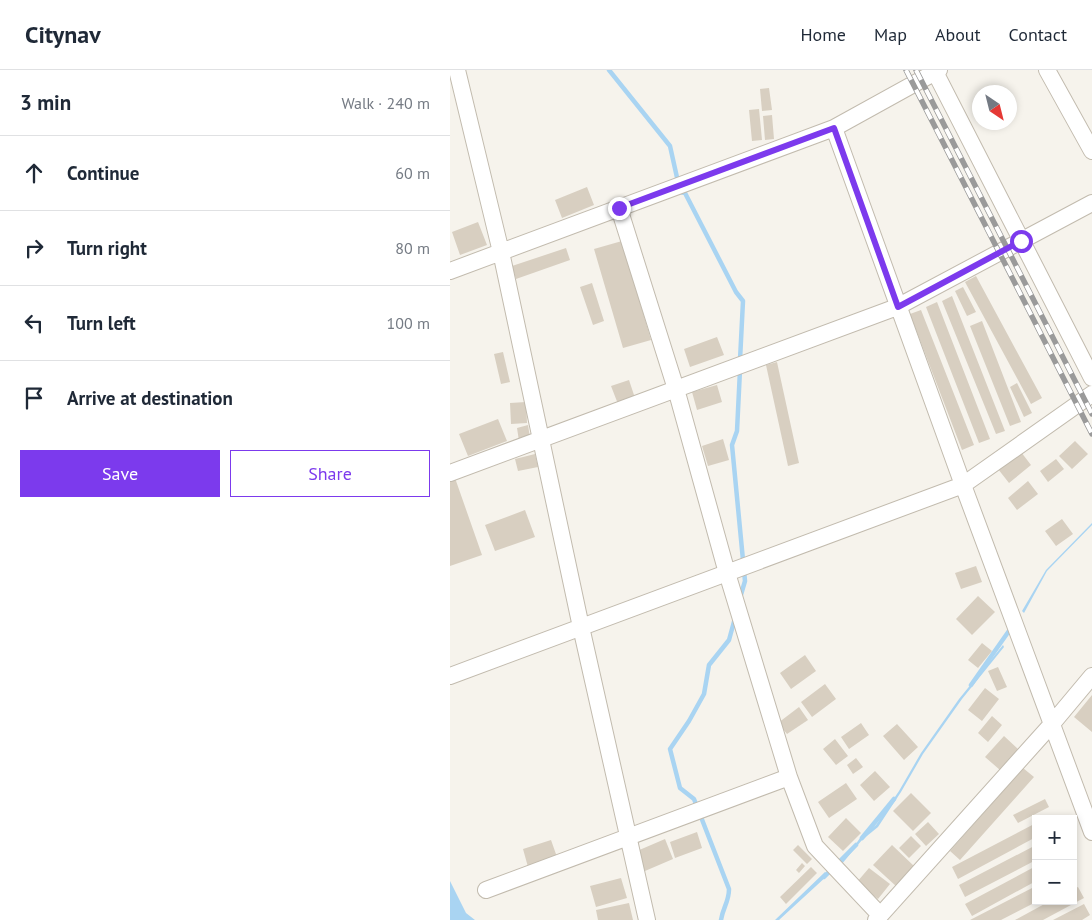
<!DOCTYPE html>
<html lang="en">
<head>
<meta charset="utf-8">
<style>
  body { margin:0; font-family:"PT Sans",sans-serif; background:#f2f2f3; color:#1f2937 }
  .controls { position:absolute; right:15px; bottom:15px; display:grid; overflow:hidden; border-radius:0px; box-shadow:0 2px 8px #0003 }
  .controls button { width:45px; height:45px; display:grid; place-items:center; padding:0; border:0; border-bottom:1px solid #e0e1e3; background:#fff; color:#1f2937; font:25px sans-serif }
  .compass { position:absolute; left:522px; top:15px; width:45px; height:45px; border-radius:50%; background:#fff; box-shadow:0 2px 8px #0003; rotate:145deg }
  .stop { position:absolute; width:15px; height:15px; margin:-11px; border:4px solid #7c3aed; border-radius:50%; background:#fff }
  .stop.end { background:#7c3aed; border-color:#fff; box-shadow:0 1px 5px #0008 }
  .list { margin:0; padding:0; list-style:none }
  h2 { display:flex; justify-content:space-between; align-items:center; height:65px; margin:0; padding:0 20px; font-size:21px }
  h2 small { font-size:16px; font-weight:400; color:#747a83 }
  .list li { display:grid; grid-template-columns:32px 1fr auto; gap:15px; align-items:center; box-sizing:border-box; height:75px; padding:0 20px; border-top:1px solid #e0e1e3 }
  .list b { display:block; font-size:19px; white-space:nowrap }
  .list em { font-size:16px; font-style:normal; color:#747a83 }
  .actions { display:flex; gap:10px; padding:15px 20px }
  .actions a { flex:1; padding:11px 0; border:1px solid #7c3aed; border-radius:0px; text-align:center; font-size:18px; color:#7c3aed }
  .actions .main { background:#7c3aed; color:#fff }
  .icon { flex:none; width:28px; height:28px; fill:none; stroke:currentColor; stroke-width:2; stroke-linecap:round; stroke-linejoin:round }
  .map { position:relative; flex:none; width:642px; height:850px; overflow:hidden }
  header { display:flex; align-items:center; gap:30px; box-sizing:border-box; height:70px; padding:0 25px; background:#fff; border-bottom:1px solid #e0e1e3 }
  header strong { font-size:24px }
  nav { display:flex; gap:28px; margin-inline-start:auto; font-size:18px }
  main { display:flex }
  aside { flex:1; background:#fff }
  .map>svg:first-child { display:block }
  .water { fill:#a9d4f2 }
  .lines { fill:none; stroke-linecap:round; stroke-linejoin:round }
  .stream { stroke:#a9d4f2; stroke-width:4.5 }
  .building { fill:#d8cfc1 }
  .minor-casing { stroke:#c2bbae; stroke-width:18 }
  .minor { stroke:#fff; stroke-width:16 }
  .rail-casing { stroke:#9a9a9a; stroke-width:5.5 }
  .rail { stroke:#fff; stroke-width:4; stroke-dasharray:11; stroke-linecap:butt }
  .route { stroke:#7c3aed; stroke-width:6 }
</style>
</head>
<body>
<header>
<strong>Citynav</strong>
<nav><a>Home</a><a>Map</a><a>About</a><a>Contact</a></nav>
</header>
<main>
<aside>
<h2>3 min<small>Walk · 240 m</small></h2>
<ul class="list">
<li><svg class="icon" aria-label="ahead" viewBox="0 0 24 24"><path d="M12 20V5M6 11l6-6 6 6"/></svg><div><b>Continue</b></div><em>60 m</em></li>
<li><svg class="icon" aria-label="right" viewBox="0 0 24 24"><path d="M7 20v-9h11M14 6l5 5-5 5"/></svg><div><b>Turn right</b></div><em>80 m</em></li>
<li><svg class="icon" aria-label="left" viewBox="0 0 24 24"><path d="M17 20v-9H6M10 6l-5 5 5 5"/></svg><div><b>Turn left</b></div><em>100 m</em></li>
<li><svg class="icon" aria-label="arrive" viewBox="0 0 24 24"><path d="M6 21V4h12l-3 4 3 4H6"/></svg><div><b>Arrive at destination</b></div></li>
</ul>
<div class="actions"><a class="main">Save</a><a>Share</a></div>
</aside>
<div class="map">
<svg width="642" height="850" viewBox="0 0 642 850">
  <rect width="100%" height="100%" fill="#f6f3ec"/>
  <path class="water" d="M642,453V455L597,501L574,543L572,541L596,500Z
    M553,575L554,577L512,629L473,684L451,722L428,757L412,770L391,795L389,794L398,785L410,768L426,755L449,721L471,683L509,629Z
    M375,802L378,805L329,850H325Z
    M0,811L16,843L25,850H0Z"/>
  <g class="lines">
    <path class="stream" d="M159,0L220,76L228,112
      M230,122L235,123L286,222L293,231L290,290
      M290,300L287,361L282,375L295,511L290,528
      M521,615L561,558
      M412,768L444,729
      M374,807L406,775
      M271,850C273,837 279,832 279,819L244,729L230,718L220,679L239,651L254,624L259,595L279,570L285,548"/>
  </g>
  <path class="building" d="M319,18L322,40L312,41L310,19Z
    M309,39L312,70L302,71L299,40Z
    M322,45L324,69L315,70L313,46Z
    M137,117L144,135L112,148L105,130Z
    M28,152L37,175L10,185L2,162Z
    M172,171L201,270L173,278L144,179Z
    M116,178L120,190L66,209L62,196Z
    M526,206L592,328L581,334L515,212Z
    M142,213L154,251L143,255L130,217Z
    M513,217L526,242L517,246L505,221Z
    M502,226L555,361L546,364L492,231Z
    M487,232L540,369L529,373L476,237Z
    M471,240L524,375L512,380L460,244Z
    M532,251L571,352L560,356L520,256Z
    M267,267L274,285L240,297L234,279Z
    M53,282L60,312L51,314L44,284Z
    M327,292L349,393L338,396L316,295Z
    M179,310L185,328L168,334L161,316Z
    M567,313L582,343L574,347L560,317Z
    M267,315L272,332L247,340L242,322Z
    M76,332L77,353L61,354L60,333Z
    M48,349L57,371L18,386L9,364Z
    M78,355L80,368L69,371L67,358Z
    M273,369L279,390L258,396L252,376Z
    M625,371L638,384L622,399L609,386Z
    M571,382L581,395L559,413L548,399Z
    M85,384L88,397L68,401L65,389Z
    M606,389L614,399L598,412L590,401Z
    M5,408L32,485L0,496V410Z
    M578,411L588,424L567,440L558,428Z
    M75,440L85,467L45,481L35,455Z
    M612,449L623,464L606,476L595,461Z
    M526,496L532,512L511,519L505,503Z
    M528,526L545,542L522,565L506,549Z
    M532,573L542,581L528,598L518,590Z
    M355,585L366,601L341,619L330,603Z
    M548,597L557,617L547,621L538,601Z
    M375,614L386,629L362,647L351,632Z
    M535,618L549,629L532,651L518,640Z
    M642,625V662L624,647Z
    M349,637L358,650L337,664L328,653Z
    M542,646L552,655L538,672L528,663Z
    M411,653L419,665L399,679L391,667Z
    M447,654L468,677L454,690L433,666Z
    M554,666L569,680L550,700L535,687Z
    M385,669L398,686L386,695L373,679Z
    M406,688L413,697L403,704L397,695Z
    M573,698L584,707L510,790L500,781Z
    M425,701L440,717L424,731L410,715Z
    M396,713L407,729L379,748L368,732Z
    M461,723L481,743L463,761L443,741Z
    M595,729L599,737L568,753L563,745Z
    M396,748L411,763L393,781L378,767Z
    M478,752L489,764L476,776L465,764Z
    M586,753V767L508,809L502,797Z
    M247,762L252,778L225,788L220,772Z
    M461,766L471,776L459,788L449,778Z
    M215,769L223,789L195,801L187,781Z
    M101,770L107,787L78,797L73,779Z
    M348,775L362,789L357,794L343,780Z
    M442,775L465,797L447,817L423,795Z
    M586,775V790L515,827L509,815Z
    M352,793L355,796L349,803L346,800Z
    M586,796V811L522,846L515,834Z
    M361,797L367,803L336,834L330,827Z
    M419,798L440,814L428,829L407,812Z
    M171,808L177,828L146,837L140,816Z
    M586,816V832L551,850H520Z
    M628,817L634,828L593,850H565L600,831H623V819Z
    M179,833L183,850H148L146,840Z
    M634,834L640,845L632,850H603Z"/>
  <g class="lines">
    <defs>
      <path id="minor" d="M7,0L51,182L131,557L197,850
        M484,0L642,308
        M597,0L642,81
        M384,58L489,0
        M169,138L226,319L277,503L339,707L365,776L430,845
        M0,201L384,58L513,415L642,762
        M0,403L447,237L642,133
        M0,606L513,415L642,324
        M36,820L339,707
        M426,850L601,655L642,606"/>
    </defs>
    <use href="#minor" class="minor-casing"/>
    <use href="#minor" class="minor"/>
    <defs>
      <path id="rail" d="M456,0L642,364
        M466,0L642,344"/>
    </defs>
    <use href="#rail" class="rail-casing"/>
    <use href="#rail" class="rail"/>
  </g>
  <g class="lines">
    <path class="route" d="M169,138L384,58L448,237L571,171"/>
  </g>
</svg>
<div class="controls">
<button>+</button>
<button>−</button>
</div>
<svg class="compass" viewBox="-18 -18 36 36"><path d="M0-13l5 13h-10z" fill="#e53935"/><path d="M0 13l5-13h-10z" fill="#747a83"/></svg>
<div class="stop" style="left:571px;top:171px"></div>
<div class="stop end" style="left:169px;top:138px"></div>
</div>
</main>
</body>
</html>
